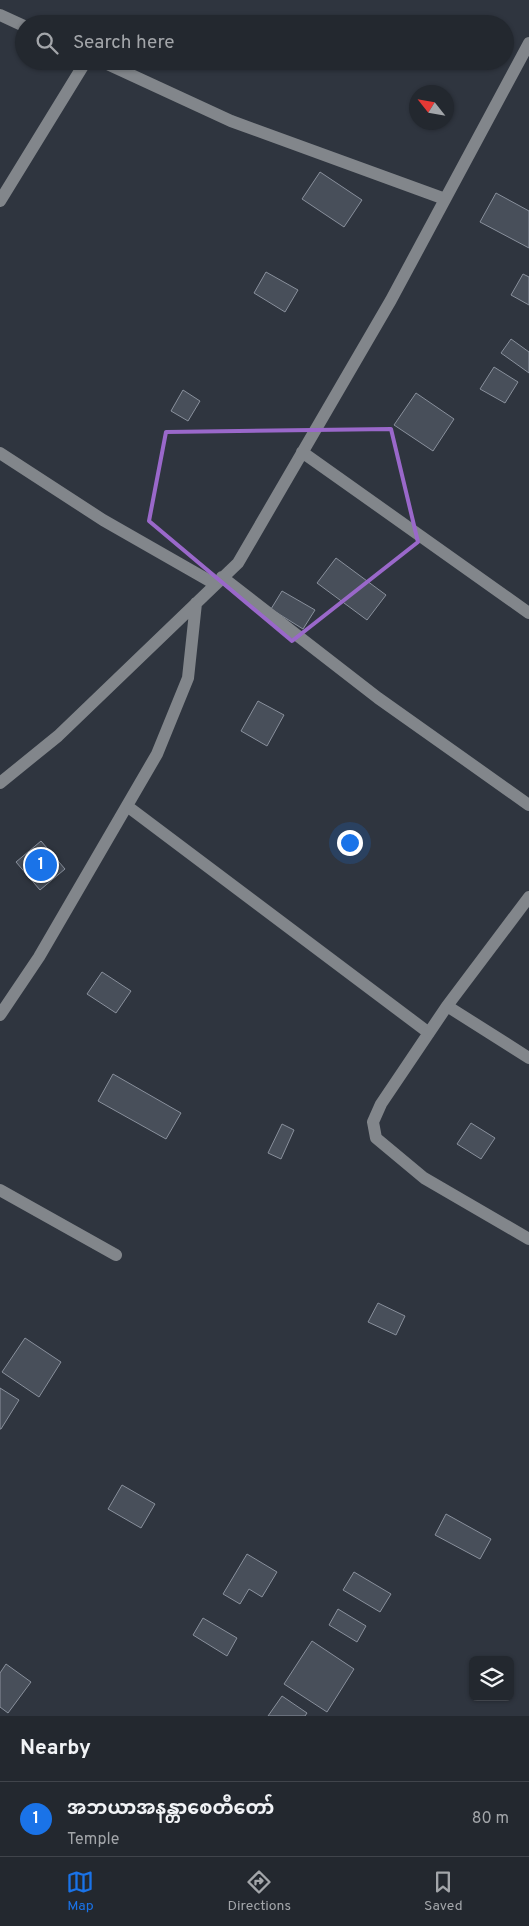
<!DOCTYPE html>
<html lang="en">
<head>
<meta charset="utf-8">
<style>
  body { margin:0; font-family:Overpass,"Noto Sans Myanmar",sans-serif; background:#2f343b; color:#f1f3f6 }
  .controls { position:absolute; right:15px; bottom:15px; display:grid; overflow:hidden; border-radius:8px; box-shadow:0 1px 4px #0004 }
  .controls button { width:45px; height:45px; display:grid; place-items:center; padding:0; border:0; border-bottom:1px solid #40444b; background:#23282f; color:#f1f3f6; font:25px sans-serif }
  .compass { position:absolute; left:409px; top:85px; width:45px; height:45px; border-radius:50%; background:#23282f; box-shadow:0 1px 4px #0004; rotate:301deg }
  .you { position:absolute; left:349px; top:842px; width:18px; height:18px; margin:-12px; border:4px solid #fff; border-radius:50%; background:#1a73e8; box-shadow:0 0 0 8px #1a73e833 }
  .badge { display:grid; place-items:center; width:32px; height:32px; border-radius:50%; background:#1a73e8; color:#fff; font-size:16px; font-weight:700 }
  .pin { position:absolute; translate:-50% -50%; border:2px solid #fff; box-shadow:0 1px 5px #0006 }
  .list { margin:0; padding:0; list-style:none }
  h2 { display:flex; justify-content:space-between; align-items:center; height:65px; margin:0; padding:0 20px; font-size:21px }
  h2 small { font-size:16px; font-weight:400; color:#a3a6aa }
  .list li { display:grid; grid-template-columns:32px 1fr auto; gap:15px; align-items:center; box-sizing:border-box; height:75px; padding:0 20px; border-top:1px solid #40444b }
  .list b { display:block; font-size:19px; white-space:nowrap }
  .list p { margin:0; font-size:16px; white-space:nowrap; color:#a3a6aa }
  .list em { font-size:16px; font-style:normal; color:#a3a6aa }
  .icon { flex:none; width:28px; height:28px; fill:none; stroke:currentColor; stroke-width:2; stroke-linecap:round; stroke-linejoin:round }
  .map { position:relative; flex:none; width:529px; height:1716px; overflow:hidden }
  .search { position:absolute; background:#23282f; box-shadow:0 1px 4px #0004; left:15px; right:15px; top:15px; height:55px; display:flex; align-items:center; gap:12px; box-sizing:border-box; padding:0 18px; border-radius:28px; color:#a3a6aa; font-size:19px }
  .sheet { height:140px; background:#23282f }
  nav { display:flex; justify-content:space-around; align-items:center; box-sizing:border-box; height:70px; border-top:1px solid #40444b; background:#23282f; font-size:14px; color:#a3a6aa }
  nav a { display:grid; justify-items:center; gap:2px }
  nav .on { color:#1a73e8 }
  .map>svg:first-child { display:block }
  .building { fill:#484f5a; stroke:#89909c }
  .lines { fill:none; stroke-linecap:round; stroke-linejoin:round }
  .minor { stroke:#82868b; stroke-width:12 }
  .marked { fill:none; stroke:#9a68ca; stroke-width:4; stroke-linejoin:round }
</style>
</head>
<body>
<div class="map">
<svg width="529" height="1716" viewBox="0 0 529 1716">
  <rect width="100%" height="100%" fill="#2f353f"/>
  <path class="building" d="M320,172L362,200L344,227L302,199Z
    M496,193L529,211V248L480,222Z
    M266,272L298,290L285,312L254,293Z
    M523,274L529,277V305L511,295Z
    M511,339L529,352V373L501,353Z
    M494,367L518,382L505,403L480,389Z
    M183,390L200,401L188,421L171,411Z
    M416,393L454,419L433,451L394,425Z
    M336,558L386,595L367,620L317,583Z
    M282,591L315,610L303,629L271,609Z
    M258,701L284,715L267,746L241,731Z
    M41,841L65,869L40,890L16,862Z
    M102,972L131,991L116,1013L87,994Z
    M113,1074L181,1113L166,1139L98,1101Z
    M471,1123L495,1138L481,1159L457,1144Z
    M282,1124L294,1130L281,1159L268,1153Z
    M378,1303L405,1316L396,1335L368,1322Z
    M25,1338L61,1362L39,1397L2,1372Z
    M0,1388L19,1400L1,1429H0Z
    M122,1485L155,1504L141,1528L108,1509Z
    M446,1514L491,1539L480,1559L435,1535Z
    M247,1554L277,1572L262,1597L249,1589L240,1604L223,1594Z
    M354,1572L391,1594L380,1612L343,1590Z
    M338,1609L366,1626L357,1642L329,1625Z
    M203,1618L237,1638L227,1656L193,1635Z
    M312,1641L354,1669L327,1712L284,1684Z
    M6,1664L31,1682L8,1713L0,1707V1673Z
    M282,1696L307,1713L305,1716H268Z"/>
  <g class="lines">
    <path class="minor" d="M0,15L24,26
      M101,61L231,121L445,199
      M0,201L86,61
      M302,452L529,613
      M0,453L103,520L215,584
      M222,577L378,698L529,805
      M0,783L58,736L238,563L391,300L529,43
      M127,806L429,1033
      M529,897L447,1006L381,1104L373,1122L376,1138L424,1178L529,1239
      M447,1006L529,1058
      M0,1015L39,957L157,754L188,678L196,603
      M0,1190L116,1255"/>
  </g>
  <path class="marked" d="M391,429L418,542L292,641L149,521L166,432Z"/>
</svg>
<div class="controls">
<button><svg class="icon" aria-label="layers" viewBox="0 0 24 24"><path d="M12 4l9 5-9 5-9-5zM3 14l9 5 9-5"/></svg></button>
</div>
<svg class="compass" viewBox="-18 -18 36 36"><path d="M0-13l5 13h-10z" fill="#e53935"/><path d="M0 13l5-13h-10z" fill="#a3a6aa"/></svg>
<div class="you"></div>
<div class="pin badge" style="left:41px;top:865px">1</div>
<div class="search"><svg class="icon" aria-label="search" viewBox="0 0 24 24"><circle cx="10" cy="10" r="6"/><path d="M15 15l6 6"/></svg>Search here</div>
</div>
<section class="sheet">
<h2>Nearby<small></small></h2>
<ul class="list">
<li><span class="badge">1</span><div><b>အဘယာအနန္တာစေတီတော်</b><p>Temple</p></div><em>80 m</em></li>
</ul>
</section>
<nav>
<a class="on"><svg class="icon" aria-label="map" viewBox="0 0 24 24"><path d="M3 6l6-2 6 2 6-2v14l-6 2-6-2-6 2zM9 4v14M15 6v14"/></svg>Map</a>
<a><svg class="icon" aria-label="directions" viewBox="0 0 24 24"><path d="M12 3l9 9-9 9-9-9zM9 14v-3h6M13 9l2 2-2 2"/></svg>Directions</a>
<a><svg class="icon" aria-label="saved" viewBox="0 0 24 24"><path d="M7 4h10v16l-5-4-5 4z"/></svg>Saved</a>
</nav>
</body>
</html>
